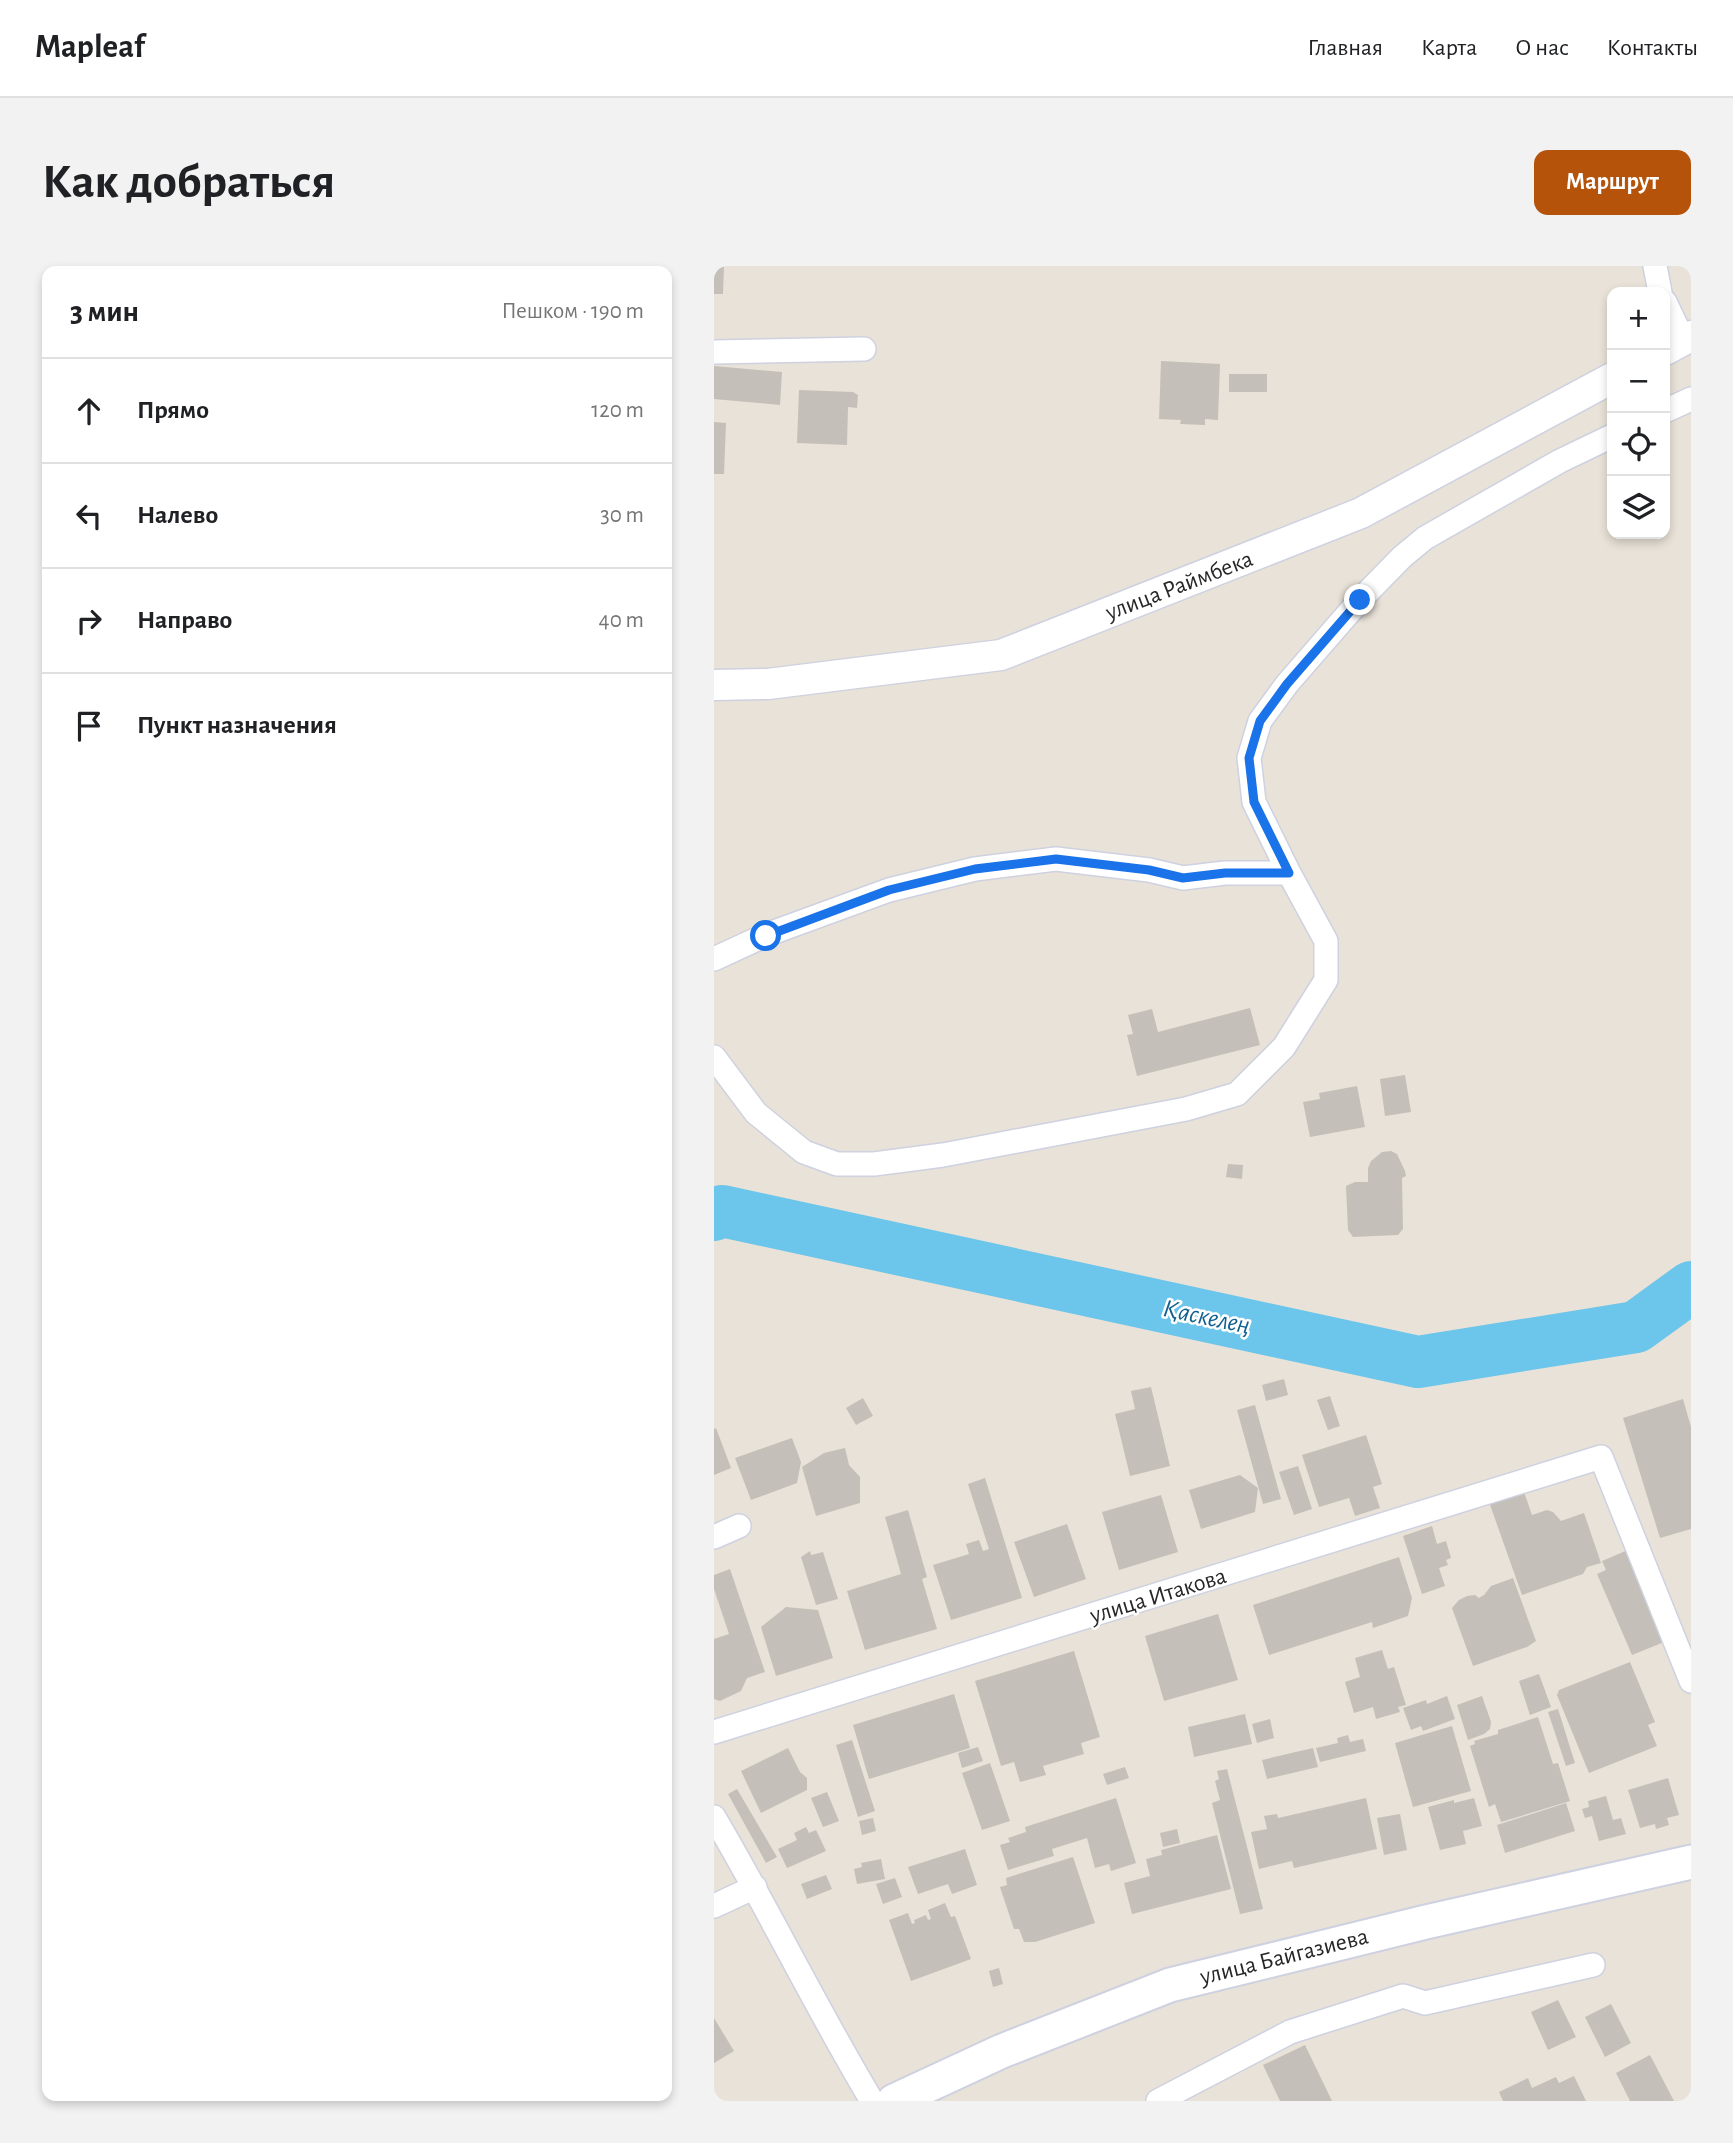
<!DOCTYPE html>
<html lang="ru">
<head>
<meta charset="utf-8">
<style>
  body { margin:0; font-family:"Alegreya Sans",sans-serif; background:#f2f2f2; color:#202124 }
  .controls { position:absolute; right:21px; top:21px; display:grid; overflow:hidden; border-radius:14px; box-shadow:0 4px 10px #0003 }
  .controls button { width:63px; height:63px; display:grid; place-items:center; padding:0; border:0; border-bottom:2px solid #e0e0e0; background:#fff; color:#202124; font:35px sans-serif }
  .stop { position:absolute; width:21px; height:21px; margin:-16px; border:5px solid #1a73e8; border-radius:50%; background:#fff }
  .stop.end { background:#1a73e8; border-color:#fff; box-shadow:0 2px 7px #0008 }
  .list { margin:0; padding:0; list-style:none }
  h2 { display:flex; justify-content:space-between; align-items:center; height:91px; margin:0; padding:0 28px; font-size:30px }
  h2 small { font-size:23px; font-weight:400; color:#757577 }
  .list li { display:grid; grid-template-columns:46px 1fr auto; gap:21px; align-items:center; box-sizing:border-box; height:105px; padding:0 28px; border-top:2px solid #e0e0e0 }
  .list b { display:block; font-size:26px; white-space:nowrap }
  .list em { font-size:23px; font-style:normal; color:#757577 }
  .icon { flex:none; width:38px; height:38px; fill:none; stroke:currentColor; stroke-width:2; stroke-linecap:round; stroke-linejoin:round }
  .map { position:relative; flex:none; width:977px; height:1835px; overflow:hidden; border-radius:14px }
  header { display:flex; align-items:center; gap:42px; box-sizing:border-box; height:98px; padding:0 35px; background:#fff; border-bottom:2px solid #e0e0e0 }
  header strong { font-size:33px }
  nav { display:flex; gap:38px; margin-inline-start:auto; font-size:24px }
  .intro { display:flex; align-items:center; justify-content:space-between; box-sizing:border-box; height:168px; padding:0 42px }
  h1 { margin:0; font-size:49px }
  .button { padding:18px 32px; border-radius:14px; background:#b45309; color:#fff; font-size:24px; font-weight:700 }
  main { display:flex; gap:42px; padding:0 42px }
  aside { flex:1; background:#fff; border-radius:14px; box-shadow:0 4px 10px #0003 }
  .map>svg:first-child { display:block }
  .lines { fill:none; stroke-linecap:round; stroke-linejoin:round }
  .river { stroke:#6cc5ea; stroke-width:52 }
  .building { fill:#c4bfb8 }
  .minor-casing { stroke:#ced1e0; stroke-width:26 }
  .tertiary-casing { stroke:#ced1e0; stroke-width:33 }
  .secondary-casing { stroke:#ced1e0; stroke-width:37 }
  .minor { stroke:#fff; stroke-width:23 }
  .tertiary { stroke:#fff; stroke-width:30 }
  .secondary { stroke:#fff; stroke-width:33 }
  .route { stroke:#1a73e8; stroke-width:9 }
  .labels { text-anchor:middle; stroke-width:5; stroke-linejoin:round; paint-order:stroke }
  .street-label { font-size:24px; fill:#272727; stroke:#fff }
  .water-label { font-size:26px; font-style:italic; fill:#116190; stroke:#fff }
</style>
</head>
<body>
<header>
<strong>Mapleaf</strong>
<nav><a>Главная</a><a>Карта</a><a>О нас</a><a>Контакты</a></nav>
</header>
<div class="intro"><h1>Как добраться</h1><a class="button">Маршрут</a></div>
<main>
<aside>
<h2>3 мин<small>Пешком · 190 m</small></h2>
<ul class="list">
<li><svg class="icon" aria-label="ahead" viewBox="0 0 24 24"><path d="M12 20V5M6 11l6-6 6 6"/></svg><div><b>Прямо</b></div><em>120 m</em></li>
<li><svg class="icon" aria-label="left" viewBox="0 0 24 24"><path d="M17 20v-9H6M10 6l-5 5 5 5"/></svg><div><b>Налево</b></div><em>30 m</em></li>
<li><svg class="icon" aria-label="right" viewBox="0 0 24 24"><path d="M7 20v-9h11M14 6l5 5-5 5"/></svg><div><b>Направо</b></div><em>40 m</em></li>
<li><svg class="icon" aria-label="arrive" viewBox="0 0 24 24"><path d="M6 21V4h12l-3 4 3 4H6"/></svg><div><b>Пункт назначения</b></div></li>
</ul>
</aside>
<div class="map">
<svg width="977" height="1835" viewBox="0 0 977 1835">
  <rect width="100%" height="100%" fill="#e9e2d8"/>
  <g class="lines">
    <path class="river" d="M0,949L8,945L704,1096L922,1061L977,1021"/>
  </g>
  <path class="building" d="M0,0H10L9,28H0Z
    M447,95L506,98L504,154L491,153V159L466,158L467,154L445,153Z
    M0,100L68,106L66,139L0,133Z
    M515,108H553V126H515Z
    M85,124L139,126L144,129L143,142L134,141L133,179L83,177Z
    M0,156L12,157L10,208H0Z
    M536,742L546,779L423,810L413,769L419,768L414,749L438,743L444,766Z
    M691,809L697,846L671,850L666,813Z
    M643,820L651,861L596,871L589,836L606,833L605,827Z
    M677,885L683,888L691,905L692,910L688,912L689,963L684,969L639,971L634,964L632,920L641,916H654V902L657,895L668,886Z
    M514,898L529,899L528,913L512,911Z
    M570,1113L574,1129L552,1135L548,1119Z
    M437,1121L456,1200L416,1210L401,1148L421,1143L417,1125Z
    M616,1130L626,1160L614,1164L603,1134Z
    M149,1132L159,1150L142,1159L132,1142Z
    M969,1133L977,1161V1263L946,1272L909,1152Z
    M541,1139L567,1233L549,1238L523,1144Z
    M2,1162L17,1202L0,1209V1163Z
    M652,1169L668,1218L659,1221L666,1242L641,1250L635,1232L605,1241L588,1189Z
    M78,1172L87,1196L83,1217L37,1234L21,1192Z
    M131,1182L135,1199L146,1211V1237L102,1250L88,1201L110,1187Z
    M584,1200L598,1243L580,1249L565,1206Z
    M526,1209L544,1222L541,1246L487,1263L475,1224Z
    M271,1212L308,1332L237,1354L219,1299L255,1288L252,1278L265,1274L269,1285L275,1283L254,1218Z
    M809,1223L818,1249L833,1244L839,1246L847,1255L870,1247L887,1297L873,1301L869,1308L808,1329L775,1236Z
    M447,1229L464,1286L405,1304L388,1246Z
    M194,1244L213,1311L208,1313L223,1363L151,1384L133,1325L187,1308L171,1251Z
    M353,1258L372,1313L320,1331L300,1276Z
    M718,1260L723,1278L732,1275L737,1292L732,1294L734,1299L725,1302L731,1320L708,1328L689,1270Z
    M921,1281L960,1372L918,1389L883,1308L892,1304L888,1295Z
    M96,1285L97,1289L109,1286L124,1333L102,1339L87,1291Z
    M685,1291L698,1332L694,1350L659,1362L658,1356L555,1389L539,1339Z
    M16,1303L51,1406L33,1412L27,1425L6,1435L0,1433V1373L15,1368L0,1323V1309Z
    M799,1312L822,1375L813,1381L759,1400L738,1342L745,1334L753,1330L761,1329L765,1332L770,1329L777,1320Z
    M72,1341L104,1344L119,1392L62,1410L47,1361Z
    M504,1348L524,1414L450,1435L431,1370Z
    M668,1384L674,1403L680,1401L692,1439L684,1441L686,1446L662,1453L659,1441L640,1447L631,1416L646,1411L641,1392Z
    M360,1385L386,1471L367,1477L370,1488L329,1500L332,1509L306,1516L300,1496L287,1500L261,1415Z
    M916,1396L941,1456L934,1459L943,1480L875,1507L843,1429L845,1424Z
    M825,1408L837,1441L816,1449L805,1415Z
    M240,1428L256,1482L155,1513L139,1459Z
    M733,1430L741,1453L709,1465L707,1460L697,1464L689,1442L712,1434L713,1438Z
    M768,1430L777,1456L776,1463L770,1468L754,1474L743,1439Z
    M844,1443L861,1497L852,1500L834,1446Z
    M531,1448L538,1478L480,1491L474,1461Z
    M824,1451L839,1498L844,1497L856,1535L787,1556L781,1538L775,1541L756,1480L761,1478L760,1475L784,1468V1464Z
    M556,1453L560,1472L543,1477L538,1458Z
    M738,1460L757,1525L699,1541L681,1477Z
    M634,1469L636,1476L649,1473L652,1485L606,1496L602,1482L624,1477L623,1472Z
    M138,1474L161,1545L144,1551L122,1479Z
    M264,1481L269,1495L248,1502L244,1487Z
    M74,1482L86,1506L93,1512V1524L47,1547L27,1505Z
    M599,1482L604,1501L553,1513L548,1494Z
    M276,1497L296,1555L268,1564L248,1507Z
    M411,1501L415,1512L393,1519L389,1508Z
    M513,1503L549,1643L526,1648L498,1537L506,1534L501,1515L505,1513L503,1505Z
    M954,1512L965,1549L953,1552L955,1559L942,1563L941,1558L926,1562L914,1524Z
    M23,1523L63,1591L52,1597L14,1528Z
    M113,1526L125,1555L109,1561L97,1532Z
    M892,1530L899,1554L907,1552L912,1568L885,1575L878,1550L871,1552L868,1543L875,1541L874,1535Z
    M402,1532L422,1597L397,1605L395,1598L381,1602L373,1572L338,1583L340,1590L294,1604L286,1579L296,1576L294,1572L312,1566L311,1561Z
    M652,1532L663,1583L580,1602L578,1595L545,1603L537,1566L553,1563L550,1550L563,1548L564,1552Z
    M760,1532L768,1560L749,1565L752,1578L726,1584L714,1541L740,1534V1537Z
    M852,1537L861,1565L791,1587L783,1559Z
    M686,1548L693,1584L670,1589L663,1552Z
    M159,1552L162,1565L148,1569L145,1555Z
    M92,1561L95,1567L102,1564L112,1585L73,1602L64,1583L83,1574L80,1567Z
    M463,1563L466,1577L449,1581L446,1567Z
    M503,1569L517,1623L418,1648L410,1617L436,1610L432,1593L448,1589L447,1584Z
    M251,1583L263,1619L238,1628L234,1618L204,1628L194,1601Z
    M359,1591L381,1657L321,1676H310L305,1663H300L286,1621L293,1619L292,1612Z
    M167,1593L171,1613L143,1618L140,1603L148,1601L147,1597Z
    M112,1609L118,1623L93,1633L87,1618Z
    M181,1612L188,1631L169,1638L162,1618Z
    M231,1637L237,1651L241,1650L257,1693L197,1715L175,1654L194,1647L198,1658L201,1657L200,1654L212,1649L214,1654L217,1653L214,1644Z
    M285,1702L289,1718L279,1721L275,1705Z
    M844,1734L862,1771L834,1784L817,1746Z
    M897,1738L917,1777L891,1791L871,1751Z
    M0,1752L20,1785L0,1797Z
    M591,1779L618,1835H566L549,1799Z
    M936,1789L960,1835H916L902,1807Z
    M860,1810L872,1835H789L785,1826L814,1812L818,1822L842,1811L845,1817Z"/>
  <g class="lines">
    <defs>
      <path id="minor" d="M941,0L946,26
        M951,36L969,74
        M0,86L150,83
        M951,145L977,133
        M0,693L52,669L175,624L261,603L342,593L435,604L469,612L511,607H575
        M0,791L42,847L90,886L123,898H160L229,889L472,843L523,828L570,781L612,714V675L575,607L540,536L535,492L546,455L573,418L646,334L688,291L711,272L846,195L898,170
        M0,1271L25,1260
        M0,1466L887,1191L977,1415
        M0,1551C55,1644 102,1742 158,1835
        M0,1640L41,1621
        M444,1835L576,1766L689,1730L711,1737L879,1699"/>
      <path id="tertiary" d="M951,84L977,70
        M0,419L54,418L287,389L647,247L898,112"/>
      <path id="secondary" d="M180,1835L288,1785L456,1719L712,1656L977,1596"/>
    </defs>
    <use href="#minor" class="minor-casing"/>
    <use href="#tertiary" class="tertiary-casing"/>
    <use href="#secondary" class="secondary-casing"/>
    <use href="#minor" class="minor"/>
    <use href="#tertiary" class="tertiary"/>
    <use href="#secondary" class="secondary"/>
  </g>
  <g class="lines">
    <path class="route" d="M52,670L175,624L261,603L342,593L435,604L469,612L511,607H575L540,536L535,492L546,455L573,418L646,334"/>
  </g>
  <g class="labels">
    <g class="street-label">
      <text transform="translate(465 319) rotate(-21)" y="8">улица Раймбека</text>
      <text transform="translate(444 1329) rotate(-17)" y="8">улица Итакова</text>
      <text transform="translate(570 1690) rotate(-14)" y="8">улица Байгазиева</text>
    </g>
    <g class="water-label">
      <text transform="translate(493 1050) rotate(12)" y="9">Қаскелең</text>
    </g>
  </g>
</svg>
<div class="controls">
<button>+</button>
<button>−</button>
<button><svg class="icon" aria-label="locate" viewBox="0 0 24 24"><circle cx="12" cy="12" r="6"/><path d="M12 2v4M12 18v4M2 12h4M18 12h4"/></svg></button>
<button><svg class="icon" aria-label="layers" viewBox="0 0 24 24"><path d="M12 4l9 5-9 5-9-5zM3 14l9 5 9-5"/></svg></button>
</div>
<div class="stop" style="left:52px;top:670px"></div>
<div class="stop end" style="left:646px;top:334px"></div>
</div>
</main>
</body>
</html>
